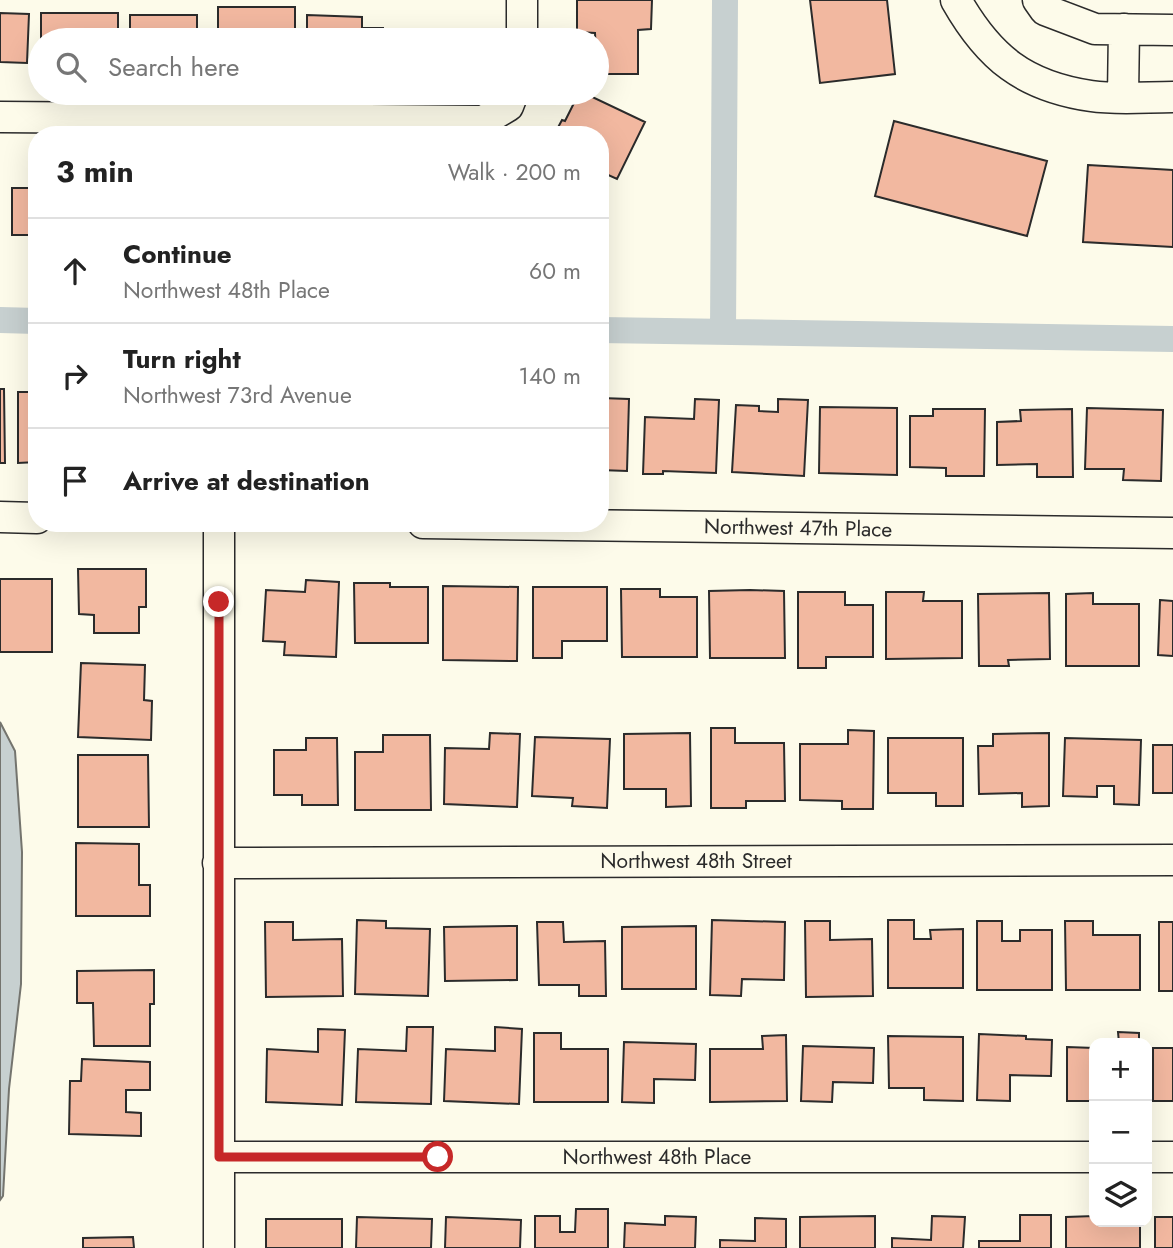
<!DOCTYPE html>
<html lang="en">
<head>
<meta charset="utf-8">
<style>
  body { margin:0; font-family:Jost,sans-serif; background:#f2f2f2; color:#222 }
  .controls { position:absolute; right:21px; bottom:21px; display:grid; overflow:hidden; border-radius:14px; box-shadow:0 7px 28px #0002 }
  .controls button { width:63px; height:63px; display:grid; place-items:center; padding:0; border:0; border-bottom:2px solid #e0e0e0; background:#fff; color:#222; font:35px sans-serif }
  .stop { position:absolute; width:21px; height:21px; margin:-16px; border:5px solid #c62828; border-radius:50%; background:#fff }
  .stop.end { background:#c62828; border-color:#fff; box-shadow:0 2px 7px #0008 }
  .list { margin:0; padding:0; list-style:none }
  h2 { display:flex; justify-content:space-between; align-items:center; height:91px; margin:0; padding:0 28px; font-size:30px }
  h2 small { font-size:23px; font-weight:400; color:#767676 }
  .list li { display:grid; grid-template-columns:46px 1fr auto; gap:21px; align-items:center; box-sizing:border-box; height:105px; padding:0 28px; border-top:2px solid #e0e0e0 }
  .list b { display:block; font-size:26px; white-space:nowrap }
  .list p { margin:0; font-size:23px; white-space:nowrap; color:#767676 }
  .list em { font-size:23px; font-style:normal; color:#767676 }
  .icon { flex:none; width:38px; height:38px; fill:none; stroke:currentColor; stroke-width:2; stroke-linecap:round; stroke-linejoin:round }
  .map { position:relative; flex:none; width:1173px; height:1248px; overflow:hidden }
  .search { position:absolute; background:#fff; box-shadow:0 7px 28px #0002; left:28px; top:28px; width:581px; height:77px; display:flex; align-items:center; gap:18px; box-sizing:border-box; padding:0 24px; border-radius:38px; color:#767676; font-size:26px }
  .panel { position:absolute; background:#fff; box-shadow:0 7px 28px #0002; left:28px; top:126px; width:581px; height:406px; border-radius:28px }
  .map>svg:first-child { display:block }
  .water { fill:#c7d0d0; stroke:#74746e; stroke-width:2 }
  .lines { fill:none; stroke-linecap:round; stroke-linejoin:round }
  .canal { stroke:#c7d0d0; stroke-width:26 }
  .building { fill:#f2b8a0; stroke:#2b2b2b; stroke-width:2 }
  .minor-casing { stroke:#2b2b2b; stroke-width:33 }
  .minor { stroke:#fdfbea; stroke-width:30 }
  .route { stroke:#c62828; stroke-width:9 }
  .labels { text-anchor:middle; stroke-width:5; stroke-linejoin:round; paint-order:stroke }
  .street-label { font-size:21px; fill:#2b2b2b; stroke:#fdfbea }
</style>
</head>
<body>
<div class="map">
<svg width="1173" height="1248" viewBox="0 0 1173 1248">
  <rect width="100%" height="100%" fill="#fdfbea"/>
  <path class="water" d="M0,722L15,751L22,852L21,984L9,1089L3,1196L0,1200Z"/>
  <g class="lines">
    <path class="canal" d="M0,320L37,321
      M600,330L1173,339
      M723,331L725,0"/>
  </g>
  <path class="building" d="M577,0H652L651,29L638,30V74H597L595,33L577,32Z
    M810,0H887L895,74L820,83Z
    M218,7H295V40H218Z
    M0,13L29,14L27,63L0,62Z
    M41,13H118V40H41Z
    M130,15H197V40H130Z
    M307,15L362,17V28H383V40H307Z
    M579,93H584L645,122L617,179L604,173L600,180V135H554L562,120L565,121Z
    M894,121L1047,161L1027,236L875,196Z
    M1088,165L1173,170V247L1083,242Z
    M12,188H37V235H12Z
    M0,389H4L5,463H0Z
    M18,392H37V462L18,463Z
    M601,398L629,399L627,471L600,470Z
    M695,399L719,400L716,473L663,471V474H643L645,417L694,419Z
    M778,399L808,400L804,476L732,472L736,405L759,406V411L778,412Z
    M820,407L897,408V475L819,473Z
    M1087,408L1163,410L1161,481L1123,480L1124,469H1085Z
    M933,409H985L984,476H946V468L910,467V416H933Z
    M1072,409L1073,477H1037V464L997,465V422L1021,421L1020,410Z
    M78,569H146V607H139V633H94V615L79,614Z
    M0,579H52V652H0Z
    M306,580L339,582L336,657L284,655L285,642L263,641L266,590L305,592Z
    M354,583H390V587H428V643H355Z
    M443,586L518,587L517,661L443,660Z
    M533,587H607V641H562V658H533Z
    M621,589H660V597H697V657H622Z
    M750,590L784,591L785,658H710L709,591Z
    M798,592H845V605H873V657H826V668H798Z
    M886,592H924L923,601H962V658L886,659Z
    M1049,593L1050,659L1008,660L1009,666H979L978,594Z
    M1093,593V604H1139V666H1066V594Z
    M1160,600L1173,601V656L1158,655Z
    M81,663L145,665L144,700L152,701L151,740L78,737Z
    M711,728H735V743H784L785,801H746V808H711Z
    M848,730L874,731L873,809H842V801L800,800V744H848Z
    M490,733L520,734L517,807L444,804L445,748L489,749Z
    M690,733L691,806L666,807V789H624V734Z
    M1049,733V806L1022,807V793L979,794L978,746H993V734Z
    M383,735H430L431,810H355V752H383Z
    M535,737L610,739L607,808L572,806L573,798L532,796Z
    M306,738H337L338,805H302V795H274V750H306Z
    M888,738H963V806H936V793H888Z
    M1065,738L1141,740L1139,805L1114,804V786H1097V797L1063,796Z
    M1153,745H1173V793H1153Z
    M78,755H148L149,827H78Z
    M76,843L139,844V885H150V916H76Z
    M357,920L386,921V928L430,929L428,996L355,994Z
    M712,920L785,922L784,980L742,979L741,996L710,995Z
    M888,920H914V939H931L930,930L963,929V988H888Z
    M805,921H830V940L872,939L873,996L806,997Z
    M977,921H1002V941H1020V930H1052V990H977Z
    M1065,921H1093V935H1140V990H1066Z
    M265,922H293V940L342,939L343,996L266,997Z
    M537,922H563L564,942L605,941L606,996H579V985H539Z
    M1159,922H1173V991H1159Z
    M517,926V980L445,981L444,927Z
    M696,926V989H622V927Z
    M154,970V1004H150V1046H94L93,1003H77V971Z
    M407,1027H433L431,1104L356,1102L358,1049L406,1051Z
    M495,1027L522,1029L519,1104L444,1101L446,1049L495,1051Z
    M318,1029L345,1030L342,1105L266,1102L267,1049L318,1052Z
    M1118,1032L1139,1033V1043H1119Z
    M534,1033H561V1049H608V1102H534Z
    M979,1034L1026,1036V1039L1052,1040L1051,1076L1010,1075V1101L977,1100Z
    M786,1035L787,1101L710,1102V1049H763L762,1036Z
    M888,1036L963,1037V1101L924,1100V1088H889Z
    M624,1042L696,1044L695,1080L654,1079V1103L622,1102Z
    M803,1046L874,1048L873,1083L833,1082L832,1102L801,1101Z
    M1067,1047L1094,1048V1101H1067Z
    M1153,1048H1173V1101H1153Z
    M82,1059L150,1062V1090H126V1112L141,1113V1136L69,1134L70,1081H81Z
    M576,1209H608V1248H535V1216H560V1232H575Z
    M1020,1215H1051V1248H979V1241H1020Z
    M665,1216L696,1217L695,1248H624L625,1223L665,1225Z
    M875,1216V1248H800V1217Z
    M932,1216L965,1217L963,1248H892V1238L931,1240Z
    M1094,1216V1222H1140V1248H1066V1217Z
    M357,1217L432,1219L431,1248H356Z
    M446,1217L521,1220L520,1248H445Z
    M1155,1217H1173V1248H1155Z
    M755,1218L786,1219V1248H720V1240L755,1241Z
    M266,1219H342V1248H266Z
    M133,1237L134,1248H83V1238Z"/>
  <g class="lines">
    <defs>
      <path id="minor" d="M522,0V40
        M956,0C989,58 1024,86 1091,96C1117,100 1147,97 1173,97
        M1038,0L1045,10L1095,29L1173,30
        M1123,96L1124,29
        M0,117L483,121L508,106L513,93
        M0,517L37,518
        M423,523L1173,533
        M218,863L1173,860
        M219,1157H1094
        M1147,1157H1173
        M219,1248V523"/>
    </defs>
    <use href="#minor" class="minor-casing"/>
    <use href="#minor" class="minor"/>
  </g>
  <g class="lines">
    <path class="route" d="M219,602V1157H438"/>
  </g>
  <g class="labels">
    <g class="street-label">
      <text transform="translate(798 528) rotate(1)" y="7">Northwest 47th Place</text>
      <text x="696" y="868">Northwest 48th Street</text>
      <text x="657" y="1164">Northwest 48th Place</text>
    </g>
  </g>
</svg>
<div class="controls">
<button>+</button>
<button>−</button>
<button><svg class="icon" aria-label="layers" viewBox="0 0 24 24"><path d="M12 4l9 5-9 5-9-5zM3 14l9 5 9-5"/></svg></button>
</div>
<div class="stop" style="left:438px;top:1157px"></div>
<div class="stop end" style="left:219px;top:602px"></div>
<div class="search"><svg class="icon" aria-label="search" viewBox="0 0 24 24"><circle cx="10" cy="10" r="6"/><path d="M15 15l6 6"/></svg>Search here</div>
<section class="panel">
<h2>3 min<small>Walk · 200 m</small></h2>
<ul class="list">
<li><svg class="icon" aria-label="ahead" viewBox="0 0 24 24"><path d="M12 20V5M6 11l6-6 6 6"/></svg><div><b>Continue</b><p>Northwest 48th Place</p></div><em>60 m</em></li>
<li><svg class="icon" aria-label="right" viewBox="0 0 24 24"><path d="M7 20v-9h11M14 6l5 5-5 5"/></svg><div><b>Turn right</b><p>Northwest 73rd Avenue</p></div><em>140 m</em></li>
<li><svg class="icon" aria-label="arrive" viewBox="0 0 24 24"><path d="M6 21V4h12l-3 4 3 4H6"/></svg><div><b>Arrive at destination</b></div></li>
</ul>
</section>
</div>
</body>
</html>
